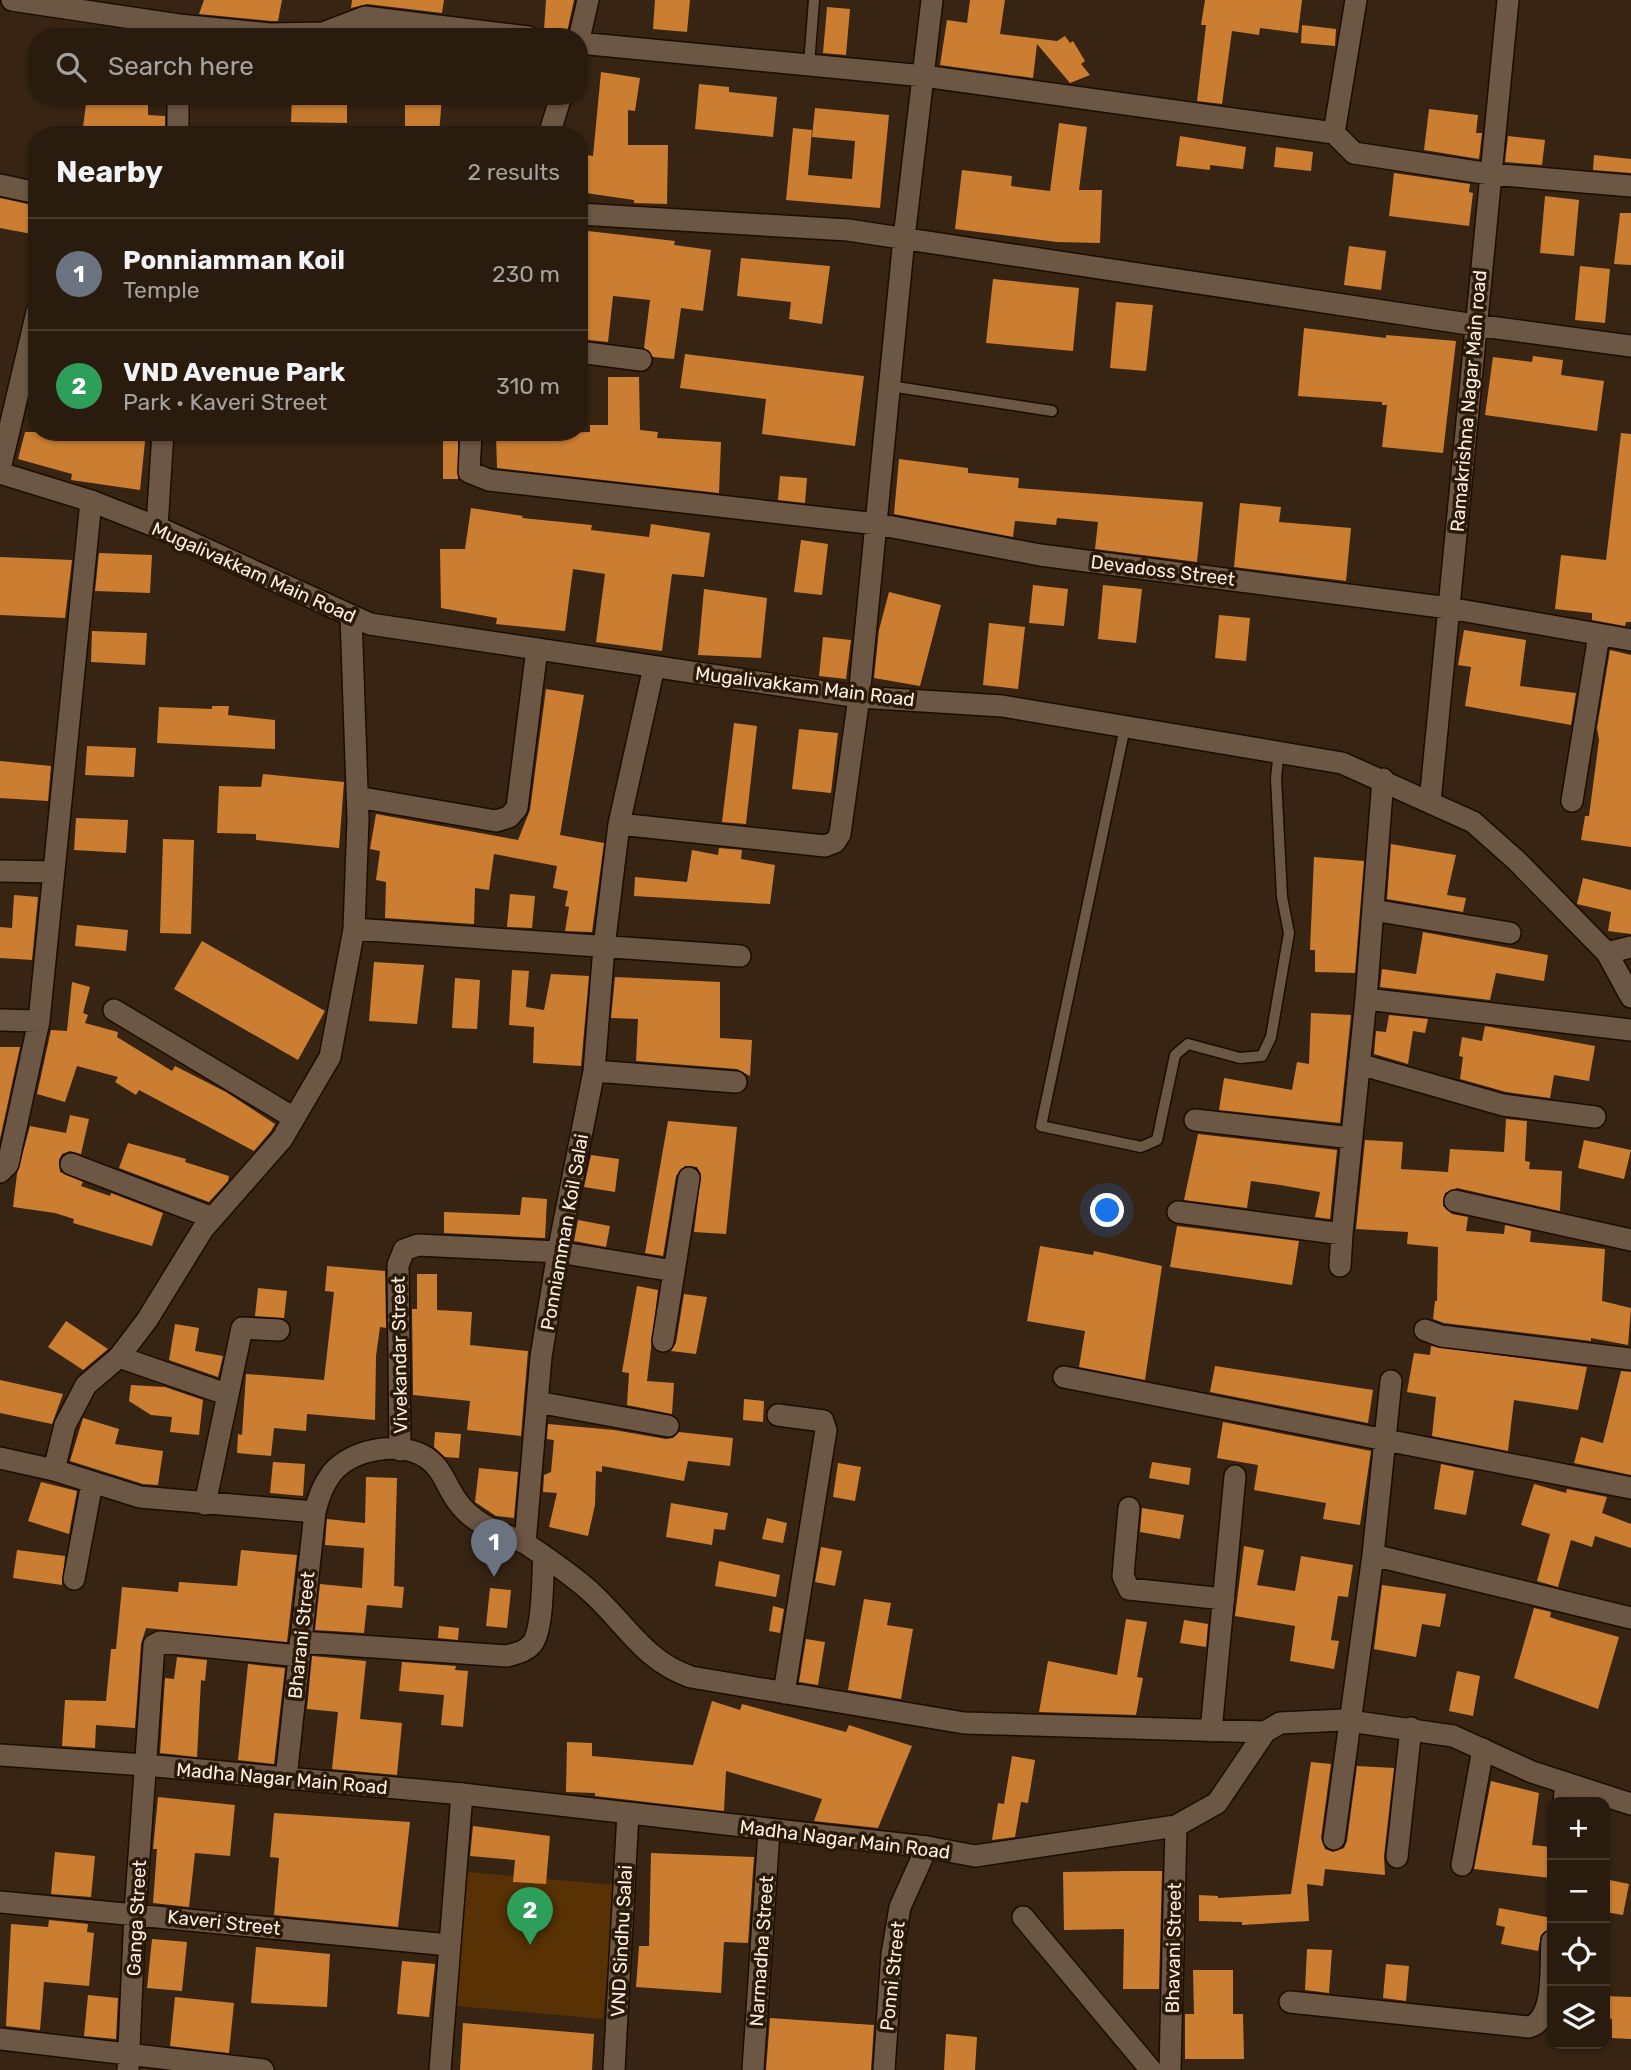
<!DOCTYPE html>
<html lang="en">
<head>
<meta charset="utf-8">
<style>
  body { margin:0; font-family:Rubik,sans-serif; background:#312417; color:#f1f3f6 }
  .controls { position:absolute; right:21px; bottom:21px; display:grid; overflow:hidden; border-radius:14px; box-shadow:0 2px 5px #0004 }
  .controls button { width:63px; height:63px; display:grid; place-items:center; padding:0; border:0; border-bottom:2px solid #45392e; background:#291b0e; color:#f1f3f6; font:35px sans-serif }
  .you { position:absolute; left:1108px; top:1211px; width:24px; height:24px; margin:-18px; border:5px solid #fff; border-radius:50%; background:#1a73e8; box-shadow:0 0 0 10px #1a73e833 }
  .badge { display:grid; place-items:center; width:46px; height:46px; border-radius:50%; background:#db2777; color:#fff; font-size:23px; font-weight:700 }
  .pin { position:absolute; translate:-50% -58px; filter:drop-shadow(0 2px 4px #0008) }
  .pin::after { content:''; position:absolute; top:37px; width:24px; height:21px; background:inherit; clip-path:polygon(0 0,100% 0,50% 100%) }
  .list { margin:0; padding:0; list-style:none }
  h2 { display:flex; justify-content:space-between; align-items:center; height:91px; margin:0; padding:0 28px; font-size:30px }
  h2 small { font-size:23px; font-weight:400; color:#a5a19e }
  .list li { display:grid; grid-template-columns:46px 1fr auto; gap:21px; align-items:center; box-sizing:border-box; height:112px; padding:0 28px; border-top:2px solid #45392e }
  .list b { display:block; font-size:26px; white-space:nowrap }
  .list p { margin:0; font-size:23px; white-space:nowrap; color:#a5a19e }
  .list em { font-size:23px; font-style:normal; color:#a5a19e }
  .icon { flex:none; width:38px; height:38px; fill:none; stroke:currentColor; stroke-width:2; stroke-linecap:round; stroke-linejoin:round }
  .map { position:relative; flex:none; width:1631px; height:2070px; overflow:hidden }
  .search { position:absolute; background:#291b0e; box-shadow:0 2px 5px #0004; left:28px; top:28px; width:560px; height:77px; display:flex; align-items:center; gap:18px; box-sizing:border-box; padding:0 24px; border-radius:28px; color:#a5a19e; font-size:26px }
  .panel { position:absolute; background:#291b0e; box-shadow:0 2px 5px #0004; left:28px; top:126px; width:560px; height:315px; border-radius:28px }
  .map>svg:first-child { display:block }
  .green { fill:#583105 }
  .building { fill:#cb7e32 }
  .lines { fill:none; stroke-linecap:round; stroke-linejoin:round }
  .lane-casing { stroke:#1d0c00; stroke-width:13 }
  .street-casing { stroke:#1d0c00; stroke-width:24 }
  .secondary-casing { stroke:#1d0c00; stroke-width:24 }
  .lane { stroke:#6c5644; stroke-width:10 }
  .street { stroke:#6c5644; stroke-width:21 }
  .secondary { stroke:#6c5644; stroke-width:21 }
  .labels { text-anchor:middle; stroke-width:7; stroke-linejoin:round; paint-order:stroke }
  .street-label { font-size:19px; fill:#faede2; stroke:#2c1a09 }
</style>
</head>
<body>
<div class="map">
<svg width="1631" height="2070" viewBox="0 0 1631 2070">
  <rect width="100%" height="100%" fill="#372413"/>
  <path class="green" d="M457,1871L615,1885L603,2019L445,2005Z"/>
  <path class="building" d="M204,0H282L278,21H271L199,14Z
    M352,0H444L442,13L367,4L351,8Z
    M546,0H574L567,32L544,30Z
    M655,0H690L687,32L653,29Z
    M970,0H1005L1000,34L1057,41L1065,36L1070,43L1073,41L1085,61L1081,64L1090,75L1070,83L1037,44L1033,78L940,65L947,20L967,23Z
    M1205,0H1302L1298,33L1260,28L1259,35L1232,31L1222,104L1197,101L1206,25H1201Z
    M827,7L850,9L846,55L823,53Z
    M1302,25L1336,29L1335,46L1301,43Z
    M601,72L640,78L635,111L628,110V145H668L667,204L634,203V200L579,192V154L593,156Z
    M699,84L729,87V92L777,97L773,137L695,129Z
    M87,96H148V115L165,116V135H82Z
    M292,96H347V123L291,122Z
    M405,96H442L439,135H405Z
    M815,108L889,115L880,208L786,200L793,128L812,130L808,175L852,179L855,141L812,137Z
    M1429,109L1478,115L1476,133H1482L1479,159L1424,150Z
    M1059,123L1087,127L1079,190H1102L1100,243L1057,242L955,229L962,170L1012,176L1011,186L1050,191Z
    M1180,136L1246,147L1243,169L1210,165V170L1176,166Z
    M1508,136L1545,140L1542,165L1505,162Z
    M1276,147L1313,152L1311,171L1274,167Z
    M1594,155L1631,159V173L1593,170Z
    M1394,173L1470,184L1469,192L1473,193L1469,226L1389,216Z
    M1545,196L1579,200L1574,256L1540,253Z
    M0,198L37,206V235L0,228Z
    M1620,213H1631V265L1614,264Z
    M579,230L675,241L674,245L711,250L703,311L681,308L674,359L653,357L644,348L650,300L613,296L608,342L579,339Z
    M1349,246L1386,251L1381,290L1344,285Z
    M741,258L830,266L822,324L789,319L791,302L737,296Z
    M1580,266L1610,269L1605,323L1575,320Z
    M993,279L1079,288L1073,351L986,343Z
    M1116,302L1153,305L1146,371L1110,368Z
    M1304,328L1386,338V335L1456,341L1443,453L1382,447L1387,405H1382V402L1298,396Z
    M685,354L864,376L855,446L762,434L766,399L680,388Z
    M1533,356L1563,360L1561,375L1604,381L1597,431L1485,415L1493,357L1532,362Z
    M608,377H639L640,430L658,432L657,438L721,442L719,493L497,468L496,435L590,432V425H608Z
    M25,432H146L140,490L71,480L72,474L18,459Z
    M458,433V479H443V434Z
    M1621,433L1631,434V622H1626L1625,626L1592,620V613L1555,609L1561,555L1606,560Z
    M899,459L968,468V473L1019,478L1018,488L1203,502L1197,562L1095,549L1098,522L1057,518L1056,525L1015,521L1013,537L894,514Z
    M780,476L807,478L805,503L778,500Z
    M1240,503L1281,507L1279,522L1351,528L1346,581L1234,567Z
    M471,508L523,516L522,518L592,525L591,530L649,537L651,524L710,533L704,577L672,574L662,651L596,642L605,574L573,569L565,631L496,624L497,618L441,608L440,549H465Z
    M801,540L828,544L822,595L794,592Z
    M99,553L152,555L150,593L95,591Z
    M0,557L72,560L65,618L0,615Z
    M1033,585L1068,589L1064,626L1029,623Z
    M1103,585L1142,589L1136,643L1098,639Z
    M704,589L767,598L761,658L698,655Z
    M889,592L941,605L920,686L874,678L879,630Z
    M1219,615L1250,618L1246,661L1215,658Z
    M989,623L1025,627L1018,689L983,685Z
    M1464,630L1526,640L1520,686L1576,693L1571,725L1465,706L1471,667L1458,665Z
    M92,631L147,633L145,665L91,662Z
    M823,637L851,640L846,679L819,676Z
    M1610,650L1631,655V847L1581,840L1585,816H1589L1599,740L1597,728Z
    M546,689L584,695L560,835L604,843L592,932L565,931L569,907L565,906L568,891L553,888L557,866L494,854L489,890L475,888L474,924L385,918L386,882L376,880L380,851L370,849L376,814L518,840L530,810Z
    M212,706H229L228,715L275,720V749L157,743L159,707L212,709Z
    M734,723L757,726L746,824L722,822Z
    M799,729L838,733L831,793L792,789Z
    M87,746L136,748L134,777L85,775Z
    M0,761L51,766L48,801L0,798Z
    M263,774L344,782L339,848L256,840V834L217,833L219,786L261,787Z
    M76,818L128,820L126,853L74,850Z
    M163,839L194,840L191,934L160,933Z
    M1391,844L1456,855L1447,895L1466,898L1463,912L1387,899Z
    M719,848L742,850L741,859L775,865L770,904L634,896L635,877L687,882L692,850L718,855Z
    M1314,857L1364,861L1355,973L1315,972V950H1310Z
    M1583,878L1631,890V934L1608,931L1611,912L1577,904Z
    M510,894L535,896L532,928L507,927Z
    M14,895L38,897L32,960L0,958V927L12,928Z
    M77,925L128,930L126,951L75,946Z
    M1423,932L1548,955L1544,981L1496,973L1490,1000L1380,987L1382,969L1416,974Z
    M202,941L325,1011L298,1060L174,989Z
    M374,962L424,965L417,1024L369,1021Z
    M512,970L529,971L526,1007L544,1010L551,974L589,976L581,1066L533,1063L534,1027L509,1025Z
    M615,977L720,982V1038L752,1040L750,1076L737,1069L636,1061L638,1019L611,1018Z
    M455,978L480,980L477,1029L452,1028Z
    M72,982L90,987L83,1013L88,1015L85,1023L118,1032L117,1037L172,1071L175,1066L226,1092L275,1124L271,1131L254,1151L139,1090L136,1095L115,1082L118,1077L77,1066L65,1102L37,1094L51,1030L67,1031Z
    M1311,1013L1351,1015L1340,1123L1219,1110L1224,1078L1292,1090L1297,1062L1309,1064Z
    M1389,1015L1428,1019L1425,1033L1413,1031L1408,1064L1374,1054L1376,1031L1386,1032Z
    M1485,1026L1595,1046L1589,1081L1554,1075L1550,1098L1506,1092L1460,1079L1463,1057L1459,1056L1462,1037L1482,1041Z
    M0,1047H20L0,1139Z
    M70,1115L89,1119L81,1154L70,1151L62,1154L59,1160L60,1172L83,1182L81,1186L110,1196L111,1193L163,1213L152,1246L73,1223L74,1219L55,1213L13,1207L17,1174L30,1126L66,1133Z
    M1506,1119L1527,1121L1525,1161L1530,1162L1529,1169L1562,1171L1560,1211L1457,1188L1445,1193L1443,1206L1452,1214L1468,1217L1466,1231L1504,1234L1505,1225L1531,1231L1530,1242L1605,1249L1602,1301L1631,1308L1628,1345L1591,1338V1341L1444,1323L1433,1319L1435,1301H1437L1438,1247L1407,1244L1408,1232L1356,1229L1365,1140L1403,1142L1401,1169L1448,1172L1450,1149L1504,1152Z
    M668,1121L737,1127L726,1234L694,1232L701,1174L697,1167L685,1166L676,1176L663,1256L645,1253Z
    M1198,1134L1337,1150L1330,1219L1315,1217L1320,1192L1280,1185L1251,1181L1247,1208L1184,1200Z
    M1584,1140L1631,1150L1624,1179L1578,1168Z
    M128,1143L186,1159L185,1162L229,1176L228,1181L209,1202L119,1168Z
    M591,1155L619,1159L615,1192L584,1187Z
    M522,1197L547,1199L545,1238L444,1233V1212L520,1215Z
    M578,1220L610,1226L606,1247L574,1241Z
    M1177,1226L1299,1241L1292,1285L1170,1267Z
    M1040,1246L1093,1255L1094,1251L1162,1266L1145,1380L1079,1367L1085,1331L1027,1321Z
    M327,1266L385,1271L386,1328L380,1327L376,1356L375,1420L307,1414L306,1431L274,1428L271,1456L237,1453L238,1434L242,1435L246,1374L324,1380L334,1292L325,1291Z
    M417,1274H437V1310L472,1312L470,1345L528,1351L521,1436L467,1430L470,1401L413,1395L412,1309H417Z
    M637,1286L658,1290L647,1381L674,1383L672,1414L627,1405L629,1373L622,1372Z
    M258,1288L287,1291L284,1318L255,1316Z
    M684,1294L707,1297L696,1354L671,1351L676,1343Z
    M66,1321L108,1349L83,1370L48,1347Z
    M175,1324L199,1328L195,1351L223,1356L218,1377L169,1360Z
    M1431,1346L1587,1367L1578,1410L1514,1400L1508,1451L1432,1436L1436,1397L1407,1392L1414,1353L1430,1355Z
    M1215,1366L1373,1390L1368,1423L1210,1392Z
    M1621,1371L1631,1372V1475L1574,1463L1581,1437L1603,1443Z
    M0,1380L63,1394L52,1424L0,1413Z
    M131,1385L165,1387L203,1400L199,1435L170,1432L172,1417L151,1415L129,1401Z
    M744,1399L764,1401L763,1422L743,1420Z
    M83,1418L119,1429L115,1444L163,1451L158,1485L143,1484L70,1461Z
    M1223,1422L1371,1451L1360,1525L1323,1519L1326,1503L1254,1490L1258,1465L1217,1458Z
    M548,1424L614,1430L666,1439L673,1438L679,1432L733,1438L730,1466L688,1461L684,1481L602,1466V1472L596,1471L595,1505L588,1536L549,1527L557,1493L543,1492L544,1475L551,1472L554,1440L547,1439Z
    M435,1432L461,1434L459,1458L445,1457L434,1447Z
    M273,1462L305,1464L303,1496L270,1493Z
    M1152,1462L1191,1468L1189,1485L1149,1478Z
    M838,1463L861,1467L855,1501L833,1497Z
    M1441,1464L1474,1471L1466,1515L1434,1509Z
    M479,1468L518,1472L514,1518L496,1516L475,1502Z
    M366,1477L397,1478L394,1586L404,1587L402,1608L367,1605L364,1633L315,1630L320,1584L362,1588L364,1548L325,1545L327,1519L365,1523Z
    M41,1482L77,1491L69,1534L28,1521Z
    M1534,1484L1566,1493L1567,1489L1607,1497L1602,1513L1631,1524V1548L1595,1536L1592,1547L1571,1540L1558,1587L1537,1581L1550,1534L1521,1525Z
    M671,1503L728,1513L725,1530L714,1529L712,1545L666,1537Z
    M1142,1508L1184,1515L1180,1539L1140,1532Z
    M767,1518L787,1523L783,1543L762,1539Z
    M1244,1546L1264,1550L1257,1585L1295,1591L1301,1556L1353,1565L1348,1597L1338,1596L1331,1640L1339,1641L1334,1669L1290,1661L1295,1626L1235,1616Z
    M821,1547L842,1551L835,1586L815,1582Z
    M17,1550L65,1556L62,1585L13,1578Z
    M241,1550L297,1555L287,1642L146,1628L141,1644L135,1728L96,1725L95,1748L62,1746L65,1700L106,1701L111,1649H116L122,1587L178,1592L179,1582L237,1586Z
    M719,1561L780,1575L776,1597L715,1586Z
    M1382,1585L1446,1594L1440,1627L1422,1624L1416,1657L1374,1649Z
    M490,1588L511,1590L507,1628L486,1626Z
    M864,1599L891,1603L887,1625L913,1629L901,1699L848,1690Z
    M773,1606L784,1609L780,1633L769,1631Z
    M1534,1608L1551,1612L1550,1617L1558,1620L1619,1637L1598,1709L1514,1678Z
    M1126,1619L1147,1622L1137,1677L1143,1678L1136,1715L1039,1712L1048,1661L1117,1675Z
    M1184,1620L1208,1624L1206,1647L1180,1643Z
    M439,1626L459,1628L458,1640L438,1638Z
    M806,1639L825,1642L818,1685L799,1682Z
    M312,1656L366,1661L360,1719L402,1723L397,1775L332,1769L338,1712L307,1709Z
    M177,1657L207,1660L205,1681L201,1680L197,1757L160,1753L165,1678L174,1679Z
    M402,1662L456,1666L455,1670L468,1671L463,1727L441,1725L444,1695L399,1691Z
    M248,1664L285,1668L274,1764L238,1760Z
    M1457,1671L1480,1676L1473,1716L1449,1711Z
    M712,1701L740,1710L742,1704L846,1732L849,1725L912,1746L878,1828L814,1821L822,1799L726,1771L724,1811L595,1796V1793L566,1792L567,1742L592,1743V1756L693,1765Z
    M1012,1756L1035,1760L1028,1803L1021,1802L1015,1837L992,1840L998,1803L1004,1804Z
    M1311,1762L1331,1764L1321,1838L1325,1849L1333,1852L1344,1848L1347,1841L1357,1766L1394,1768L1384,1856L1385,1875L1325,1869L1323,1886L1307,1884L1309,1921L1242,1925V1922L1199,1921V1895L1218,1896V1898L1291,1894Z
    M1491,1781L1539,1793L1532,1845L1552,1847L1550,1878L1474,1869Z
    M158,1797L235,1805L230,1856L195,1853L189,1907L153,1903L157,1849H153Z
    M274,1813L410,1822L398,1927L274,1915L279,1858L270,1857Z
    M473,1826L550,1836L546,1884L513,1882L515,1860L470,1856Z
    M55,1852L95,1856L91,1897L51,1894Z
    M651,1853L754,1857L748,1943L724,1942L721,1993L636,1987L639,1946H649Z
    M1126,1871H1162L1159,1989H1123L1124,1929L1064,1930L1063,1872Z
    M1605,1879L1629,1884L1623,1915L1605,1912Z
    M1499,1908L1552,1918V1928L1541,1935L1538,1951L1501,1944L1505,1927L1496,1925Z
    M49,1920L88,1924L87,1932L94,1933L89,1986L44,1982L40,2030L6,2026L11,1924L48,1927Z
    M152,1939L187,1942L182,1991L147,1988Z
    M256,1947L330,1954L327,2007L251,2003Z
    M1307,1949L1332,1950L1329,1993L1305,1990Z
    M402,1961L435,1964L429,2017L397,2014Z
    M1386,1964L1409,1966L1406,2001L1383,1998Z
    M1193,1970H1233V2014H1243L1244,2059H1185V2014H1194Z
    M88,1995L118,1998L116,2039L84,2036Z
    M1605,1996L1631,1997V2039L1612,2038V2019L1605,2018Z
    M175,1997L234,2003L229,2053L170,2046Z
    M770,2018L874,2025L871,2070H766Z
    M463,2023L594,2034L592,2070H460Z
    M946,2034L977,2037L975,2070H944Z"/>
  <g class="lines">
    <defs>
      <path id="lane" d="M809,65L814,0
        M890,386L1052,411
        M1125,727L1041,1126L1141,1147L1157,1140L1175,1055L1188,1044L1240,1058L1262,1056L1271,1037L1289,933L1282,897L1276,778L1279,751"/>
      <path id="street" d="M12,0L179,25L270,34L323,33L365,17L528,37
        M579,39L588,0
        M579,43L924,76L1334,133L1354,153L1490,174L1631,186
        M1334,133L1356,0
        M178,135V96
        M549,135L561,96
        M0,185L37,193
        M579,214L848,230L1475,325L1631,346
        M579,352L641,360
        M471,432L469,472L489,480L877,524L1040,555L1449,608L1631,640
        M0,469L37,312
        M157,527L163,432
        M357,797L496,821L509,817L517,808L537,649
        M1572,801L1599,635
        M1430,802L1508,0
        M619,824L825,846L835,842L840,834L859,697L904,238L932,0
        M0,871L54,872
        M1373,910L1510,933
        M354,929L740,956
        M1607,953L1631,947
        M1366,999L1631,1030
        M114,1010L294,1118
        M0,1020L39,1021L91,501
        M1359,1064L1503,1105L1595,1117
        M594,1071L736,1082
        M1195,1120L1352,1138
        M71,1164L213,1218
        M0,1172L8,1164L39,1021
        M1455,1201L1631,1240
        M1178,1212L1342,1234L1340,1266
        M1342,1234L1366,999L1383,779
        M1425,1330L1441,1336L1631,1359
        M663,1341L689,1178
        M119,1357L226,1394
        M1064,1377L1631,1488
        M537,1402L668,1426
        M778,1415L823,1421L826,1430L784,1693
        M400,1450L398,1265L404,1250L418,1245L558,1252L674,1271
        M0,1458L54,1470L65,1425L86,1385L119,1357L147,1320L203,1229L282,1139L330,1057L354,929L358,819L351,616
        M54,1470L140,1497L315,1512
        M205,1504L242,1328L279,1330
        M1129,1508L1123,1576L1129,1589L1224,1599
        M525,1543C548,1559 573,1575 594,1595C627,1626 646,1662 691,1677L964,1723L1265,1732
        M1373,1555L1631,1618
        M74,1579L92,1483
        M300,1642L507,1656C517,1653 525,1652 532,1644C544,1629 542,1577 544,1556
        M1211,1731L1235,1476
        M286,1778L315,1512C318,1498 323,1485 332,1473C352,1449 400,1440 427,1458C443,1469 446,1486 457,1501C474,1525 499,1532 525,1543L541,1357L558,1252L594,1071L604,947L619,824L654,667
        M1564,1802L1566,1783
        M1334,1839L1373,1555L1391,1381
        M1397,1857L1411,1728
        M1462,1865L1483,1749
        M0,1902L449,1945
        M1023,1917L1151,2070
        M1290,2002L1529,2027C1556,2019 1550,1965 1552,1941
        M0,2039L263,2070
        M128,2070L135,1913L154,1645L160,1642L299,1656
        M440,2070L462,1794
        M614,2070L628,1813
        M753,2070L769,1831
        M884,2070L892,1954L900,1907L927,1847
        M1170,2070L1176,1826"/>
      <path id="secondary" d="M0,473L91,501L157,527L370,624L859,697L1002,706L1342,763L1473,822L1517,861L1607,953L1631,997
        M0,1755L145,1765L462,1794L927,1847L975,1856L1176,1826L1217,1803L1265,1732L1280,1723L1343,1720L1453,1736L1532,1772L1631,1804"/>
    </defs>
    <use href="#lane" class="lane-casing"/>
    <use href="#street" class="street-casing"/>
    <use href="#secondary" class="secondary-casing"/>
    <use href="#lane" class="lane"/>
    <use href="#street" class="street"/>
    <use href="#secondary" class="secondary"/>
  </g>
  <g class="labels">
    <g class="street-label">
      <text transform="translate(1468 401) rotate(-85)" y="7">Ramakrishna Nagar Main road</text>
      <text transform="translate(1163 570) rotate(7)" y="7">Devadoss Street</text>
      <text transform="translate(254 572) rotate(24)" y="7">Mugalivakkam Main Road</text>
      <text transform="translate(805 686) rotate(7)" y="7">Mugalivakkam Main Road</text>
      <text transform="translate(564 1232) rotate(-80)" y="7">Ponniamman Koil Salai</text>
      <text transform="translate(399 1355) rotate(-91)" y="7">Vivekandar Street</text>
      <text transform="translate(301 1635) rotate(-84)" y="7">Bharani Street</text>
      <text transform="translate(282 1778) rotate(5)" y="7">Madha Nagar Main Road</text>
      <text transform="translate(845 1839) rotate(7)" y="7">Madha Nagar Main Road</text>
      <text transform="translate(136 1918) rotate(-87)" y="7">Ganga Street</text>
      <text transform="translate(224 1922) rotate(6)" y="7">Kaveri Street</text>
      <text transform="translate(621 1941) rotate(-87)" y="7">VND Sindhu Salai</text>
      <text transform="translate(1173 1948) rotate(-89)" y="7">Bhavani Street</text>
      <text transform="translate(761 1951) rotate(-86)" y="7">Narmadha Street</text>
      <text transform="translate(892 1976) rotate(-84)" y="7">Ponni Street</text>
    </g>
  </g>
</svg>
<div class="controls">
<button>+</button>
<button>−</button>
<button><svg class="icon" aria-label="locate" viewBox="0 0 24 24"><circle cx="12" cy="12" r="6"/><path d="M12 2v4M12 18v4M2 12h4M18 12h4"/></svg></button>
<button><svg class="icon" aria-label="layers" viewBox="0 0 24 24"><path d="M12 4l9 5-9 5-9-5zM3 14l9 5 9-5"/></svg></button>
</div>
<div class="you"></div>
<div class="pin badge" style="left:494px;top:1577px;background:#6b7280">1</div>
<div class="pin badge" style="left:530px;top:1945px;background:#2e9e5b">2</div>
<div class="search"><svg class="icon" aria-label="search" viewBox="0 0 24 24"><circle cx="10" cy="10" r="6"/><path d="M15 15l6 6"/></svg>Search here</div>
<section class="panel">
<h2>Nearby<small>2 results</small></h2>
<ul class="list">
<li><span class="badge" style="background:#6b7280">1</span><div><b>Ponniamman Koil</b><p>Temple</p></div><em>230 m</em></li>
<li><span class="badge" style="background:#2e9e5b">2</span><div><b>VND Avenue Park</b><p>Park · Kaveri Street</p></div><em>310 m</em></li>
</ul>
</section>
</div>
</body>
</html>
